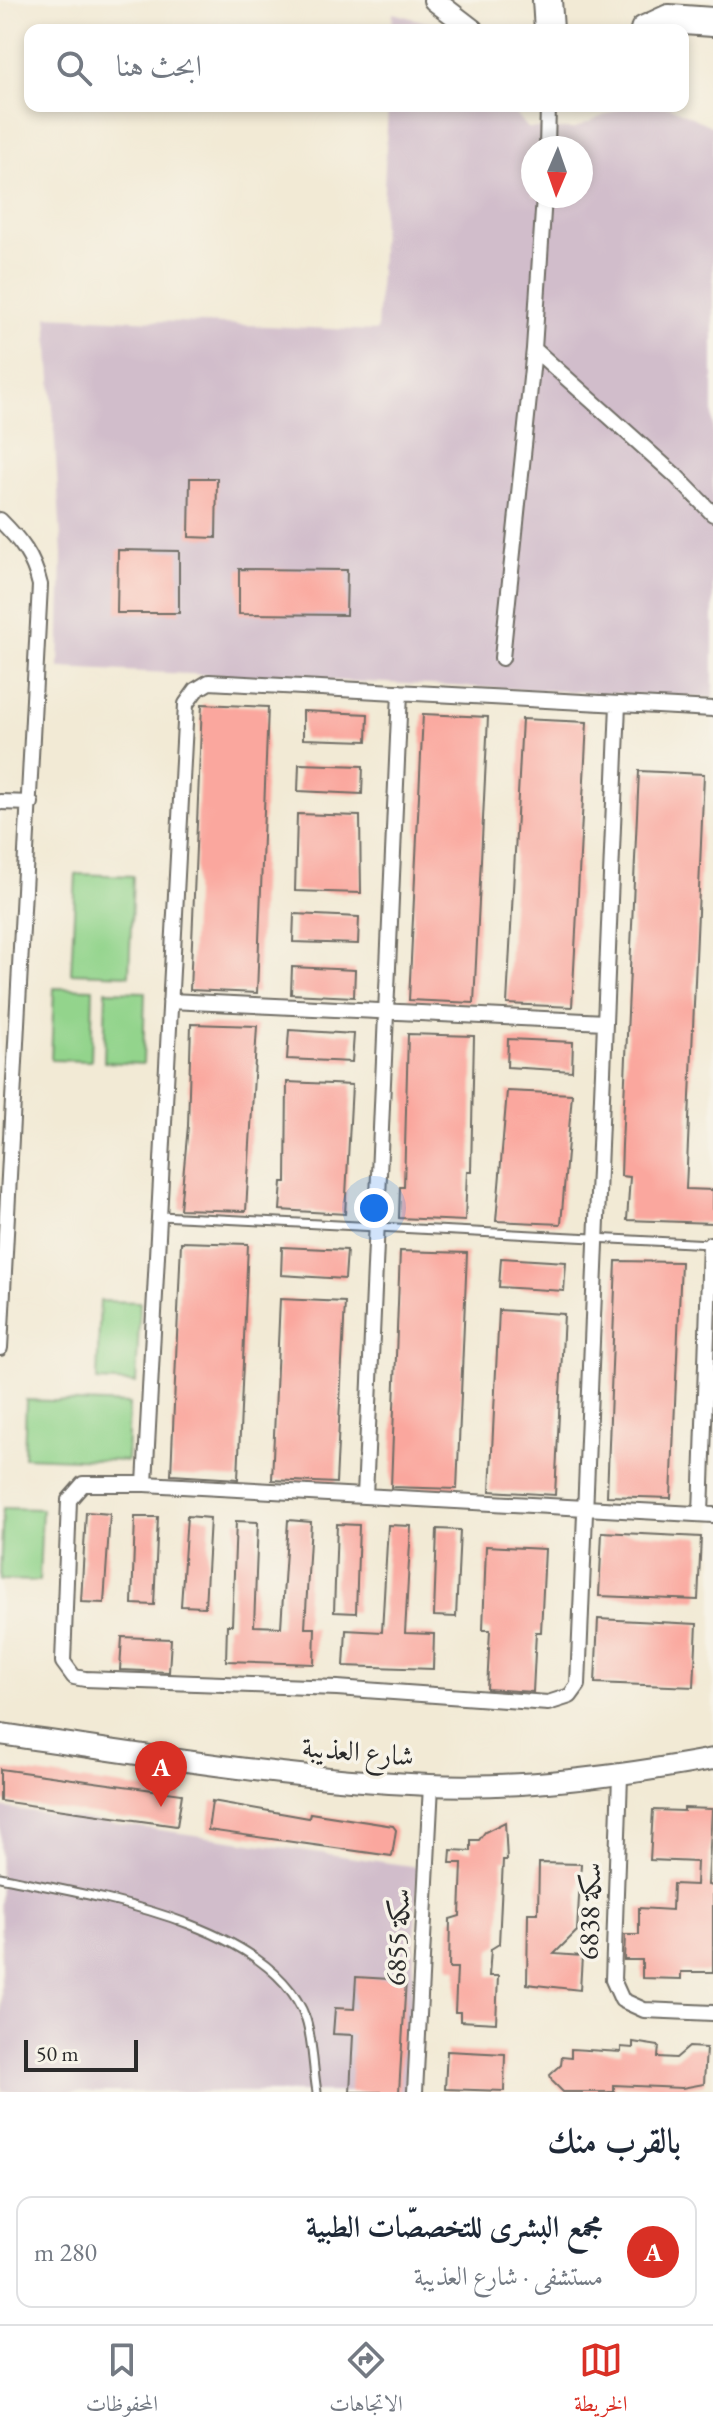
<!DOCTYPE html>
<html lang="ar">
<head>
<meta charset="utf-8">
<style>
  body { margin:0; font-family:"EB Garamond",Amiri,serif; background:#f2f2f3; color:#1f2937; direction:rtl }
  .compass { position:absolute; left:521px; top:136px; width:72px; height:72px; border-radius:50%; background:#fff; box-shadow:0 4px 12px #0003; rotate:182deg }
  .scale { position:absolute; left:24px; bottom:20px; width:114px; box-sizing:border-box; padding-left:8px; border:4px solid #2b2b2b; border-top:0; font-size:22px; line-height:28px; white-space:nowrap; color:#2b2b2b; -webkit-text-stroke:6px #f7f3e8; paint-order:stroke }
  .you { position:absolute; left:374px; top:1208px; width:28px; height:28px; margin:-20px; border:6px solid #fff; border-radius:50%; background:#1a73e8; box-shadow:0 0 0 12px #1a73e833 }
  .badge { display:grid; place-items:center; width:52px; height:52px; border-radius:50%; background:#d93025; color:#fff; font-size:26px; font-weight:700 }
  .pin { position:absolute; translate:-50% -66px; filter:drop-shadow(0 2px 4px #0008) }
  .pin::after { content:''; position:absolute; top:42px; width:28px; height:24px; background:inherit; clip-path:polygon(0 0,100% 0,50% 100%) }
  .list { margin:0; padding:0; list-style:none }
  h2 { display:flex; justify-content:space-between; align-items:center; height:104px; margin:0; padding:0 32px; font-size:34px }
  h2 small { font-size:26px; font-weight:400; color:#747a83 }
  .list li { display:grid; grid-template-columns:52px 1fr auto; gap:24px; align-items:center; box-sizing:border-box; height:112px; margin:0 16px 16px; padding:0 16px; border:2px solid #e0e1e3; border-radius:16px }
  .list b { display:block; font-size:30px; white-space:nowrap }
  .list p { margin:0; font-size:26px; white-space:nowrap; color:#747a83 }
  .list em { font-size:26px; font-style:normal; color:#747a83 }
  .icon { flex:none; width:44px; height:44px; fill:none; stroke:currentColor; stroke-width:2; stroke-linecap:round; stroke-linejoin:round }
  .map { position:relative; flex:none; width:713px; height:2092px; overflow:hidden; direction:ltr }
  .search { position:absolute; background:#fff; box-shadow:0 4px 12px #0003; left:24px; right:24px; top:24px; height:88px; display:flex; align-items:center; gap:20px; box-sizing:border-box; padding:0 28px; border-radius:16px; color:#747a83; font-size:30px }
  .sheet { height:232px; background:#fff }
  nav { display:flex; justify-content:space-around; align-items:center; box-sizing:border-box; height:112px; border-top:2px solid #e0e1e3; background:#fff; font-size:22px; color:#747a83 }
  nav a { display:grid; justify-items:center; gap:4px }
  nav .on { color:#d93025 }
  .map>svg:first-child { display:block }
  .industrial { fill:#d1bdcb; fill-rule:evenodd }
  .green { fill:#93d48c; stroke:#5f805c; stroke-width:2 }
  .building { fill:#faa79e }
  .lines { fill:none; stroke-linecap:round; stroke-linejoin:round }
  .lane-casing { stroke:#716e66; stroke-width:11 }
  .street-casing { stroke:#716e66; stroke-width:18 }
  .secondary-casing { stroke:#716e66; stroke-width:24 }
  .highway-casing { stroke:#716e66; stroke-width:32 }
  .lane { stroke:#fff; stroke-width:7 }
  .street { stroke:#fff; stroke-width:14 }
  .secondary { stroke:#fff; stroke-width:20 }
  .highway { stroke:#fff; stroke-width:28 }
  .labels { text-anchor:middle; stroke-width:7; stroke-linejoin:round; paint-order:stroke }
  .street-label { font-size:28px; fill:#2b2b2b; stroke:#f7f3e8 }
</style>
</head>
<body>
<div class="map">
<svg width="713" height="2092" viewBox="0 0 713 2092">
  <rect width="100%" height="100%" fill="#f7f3e8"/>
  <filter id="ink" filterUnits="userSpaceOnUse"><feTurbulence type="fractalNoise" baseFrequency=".0125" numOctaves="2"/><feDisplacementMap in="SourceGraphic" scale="16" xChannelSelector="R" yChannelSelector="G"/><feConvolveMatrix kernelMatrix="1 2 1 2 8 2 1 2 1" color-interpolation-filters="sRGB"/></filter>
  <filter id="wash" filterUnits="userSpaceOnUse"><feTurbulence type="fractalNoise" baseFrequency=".006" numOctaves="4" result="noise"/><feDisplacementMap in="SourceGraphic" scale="32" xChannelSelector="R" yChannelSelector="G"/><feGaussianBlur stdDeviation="1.8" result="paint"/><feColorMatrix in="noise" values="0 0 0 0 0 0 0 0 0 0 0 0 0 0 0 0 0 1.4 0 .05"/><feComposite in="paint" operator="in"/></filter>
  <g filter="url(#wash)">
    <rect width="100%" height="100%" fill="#f2ead5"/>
    <path class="industrial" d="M393,13L429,23L436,30H392Z
      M388,106H508L528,128L573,129L626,106H668L713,127V698L59,668L62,554L47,316L377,331ZM533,148H581V196H533Z
      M0,1807L418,1867L407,2092H2Z"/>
    <path class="green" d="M76,874L133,876L129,975L71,973Z
      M54,988L93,989L91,1061L51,1060Z
      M106,991L145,992L143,1064L104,1062Z
      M100,1301L140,1302L136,1383L97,1381Z
      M26,1400L129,1404L127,1461L24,1457Z
      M3,1508L42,1509L39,1581L0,1580Z"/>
    <g id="blocks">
      <path class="building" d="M190,478H217L216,538L189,537Z
        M118,550L179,551V613H117Z
        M239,569L347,570L346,615L239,614Z
        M202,704L268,707L257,993L190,990Z
        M303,711L368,714L367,741L303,739Z
        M423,714L488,717L474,1003L409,1000Z
        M522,719L587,722L572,1007L507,1004Z
        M299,764L363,766L362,794L298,791Z
        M639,771L704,774L686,1189L713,1190V1223L627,1220L630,1177L621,1176L622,1145Z
        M297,814L360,816L361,893L295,891Z
        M294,914L359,917L358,944L293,942Z
        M292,967L355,970L354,997L291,994Z
        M191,1024L257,1026L246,1211L180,1209L188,1126Z
        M289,1030L354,1034L352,1062L287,1059Z
        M408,1034L474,1036L471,1171H467L465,1221L399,1218L400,1187H404Z
        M508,1039L573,1042L572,1071L507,1067Z
        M287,1082L352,1085L345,1214L280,1210L282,1182H286Z
        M507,1091L572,1094L561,1224L496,1221Z
        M181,1242L248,1244L238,1479L171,1475Z
        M282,1247L347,1250L345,1279L281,1275Z
        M400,1251L467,1253L457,1489L391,1487Z
        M501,1258L566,1262L564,1291L499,1287Z
        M616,1261L681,1262L671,1498L607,1496Z
        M280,1299L345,1302L336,1483L272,1480Z
        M499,1310L564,1314L555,1495L490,1491Z
        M86,1512L110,1514L104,1603L81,1602Z
        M187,1516L210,1518L205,1607L181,1606Z
        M135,1517H158L154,1605L132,1604Z
        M288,1520L311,1522L305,1628H315L314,1664L226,1661L227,1625H232L236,1521L258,1522L254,1626L281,1627Z
        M337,1524L359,1525L356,1613L334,1612Z
        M388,1525L411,1526L405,1633L434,1634L433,1669L344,1666L346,1630L382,1632Z
        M437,1529L460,1530L456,1617L434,1616Z
        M602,1532L701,1537L698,1600L599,1596Z
        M486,1546L545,1549L541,1632H536L533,1692L487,1689L490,1630H483Z
        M598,1619L697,1624L694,1687L595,1683Z
        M122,1637L171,1639L169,1672L120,1670Z
        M0,1769L182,1794L177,1826L0,1801Z
        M212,1801L309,1818L310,1813L393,1826L396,1830L392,1856L208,1830Z
        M684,1808L712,1809L708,1885L713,1886V1972H681V1979L642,1978V1960H624L625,1935H639V1908L672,1910L673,1884L696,1885L697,1862L650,1860L653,1810L684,1811Z
        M505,1822L507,1860H503L499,1944L491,1949L489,1976H498L496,2023L460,2021V2012H455L457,1968H449L450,1919L460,1916L462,1863H450L451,1850L471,1851V1840H479L485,1832Z
        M539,1863L581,1864L577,1931L554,1954L582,1956L580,1990L527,1984L528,1913H538Z
        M356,1977L406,1980L399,2092H350L353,2035L333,2034L335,2008L354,2009Z
        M633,2042L659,2046L658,2057L676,2058L689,2047L706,2048L704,2084L682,2088L614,2085V2092H563L552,2081L550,2075L561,2065L562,2057L571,2058V2049L621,2052V2047L633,2048Z
        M447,2051L505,2054L504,2091L445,2089Z"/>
    </g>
  </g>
  <g filter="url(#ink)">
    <use href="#blocks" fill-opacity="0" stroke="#716e66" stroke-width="2"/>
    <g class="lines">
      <defs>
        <path id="lane" d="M160,1216L711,1244
          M0,1877C88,1895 272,1922 306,2019C313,2041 313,2069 317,2092"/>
        <path id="street" d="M547,148L548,106
          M534,349L676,476L713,514
          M0,520C21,541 33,556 40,585L0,1348
          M502,658L534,349L544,196
          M618,704C604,1031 591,1358 578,1685L570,1696L548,1703L337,1688L85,1679L74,1677L63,1662L69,1500L83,1484H145L713,1515
          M0,802L31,803
          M170,1001L605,1022
          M145,1484L186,704L196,690L209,682L713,709
          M365,1496L400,692
          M701,1514L710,1244
          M620,1776L613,1980L622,2000L644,2010L713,2013
          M415,2092L431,1785"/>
        <path id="secondary" d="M434,0L473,30
          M0,1734C142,1754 285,1779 429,1785C524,1789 619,1776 713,1759"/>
        <path id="highway" d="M547,0L549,30
          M645,30L669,19L713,22"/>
      </defs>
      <use href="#lane" class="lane-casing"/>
      <use href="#street" class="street-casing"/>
      <use href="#secondary" class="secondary-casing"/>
      <use href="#highway" class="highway-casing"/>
      <use href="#lane" class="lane"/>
      <use href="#street" class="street"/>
      <use href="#secondary" class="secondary"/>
      <use href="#highway" class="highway"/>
    </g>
  </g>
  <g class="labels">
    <g class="street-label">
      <text transform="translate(358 1751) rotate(5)" y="10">شارع العذيبة</text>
      <text transform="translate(589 1911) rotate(-88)" y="10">سكة 6838</text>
      <text transform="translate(397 1937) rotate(-87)" y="10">سكة 6855</text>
    </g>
  </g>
</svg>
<svg class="compass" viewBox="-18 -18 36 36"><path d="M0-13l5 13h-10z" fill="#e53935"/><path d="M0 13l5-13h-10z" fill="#747a83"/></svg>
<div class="scale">50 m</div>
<div class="you"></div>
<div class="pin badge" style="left:161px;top:1807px">A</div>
<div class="search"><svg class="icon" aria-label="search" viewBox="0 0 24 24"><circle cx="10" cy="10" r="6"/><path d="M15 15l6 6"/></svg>ابحث هنا</div>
</div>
<section class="sheet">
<h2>بالقرب منك<small></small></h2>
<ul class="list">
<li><span class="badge">A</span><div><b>مجمع البشرى للتخصصّات الطبية</b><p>مستشفى · شارع العذيبة</p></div><em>280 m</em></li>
</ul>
</section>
<nav>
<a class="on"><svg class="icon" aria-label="map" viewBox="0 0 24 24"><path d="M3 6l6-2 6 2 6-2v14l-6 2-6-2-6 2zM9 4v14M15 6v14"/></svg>الخريطة</a>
<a><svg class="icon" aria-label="directions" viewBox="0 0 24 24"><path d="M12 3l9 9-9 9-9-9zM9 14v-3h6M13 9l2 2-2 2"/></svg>الاتجاهات</a>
<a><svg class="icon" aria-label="saved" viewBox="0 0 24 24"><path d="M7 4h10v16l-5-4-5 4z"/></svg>المحفوظات</a>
</nav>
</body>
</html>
